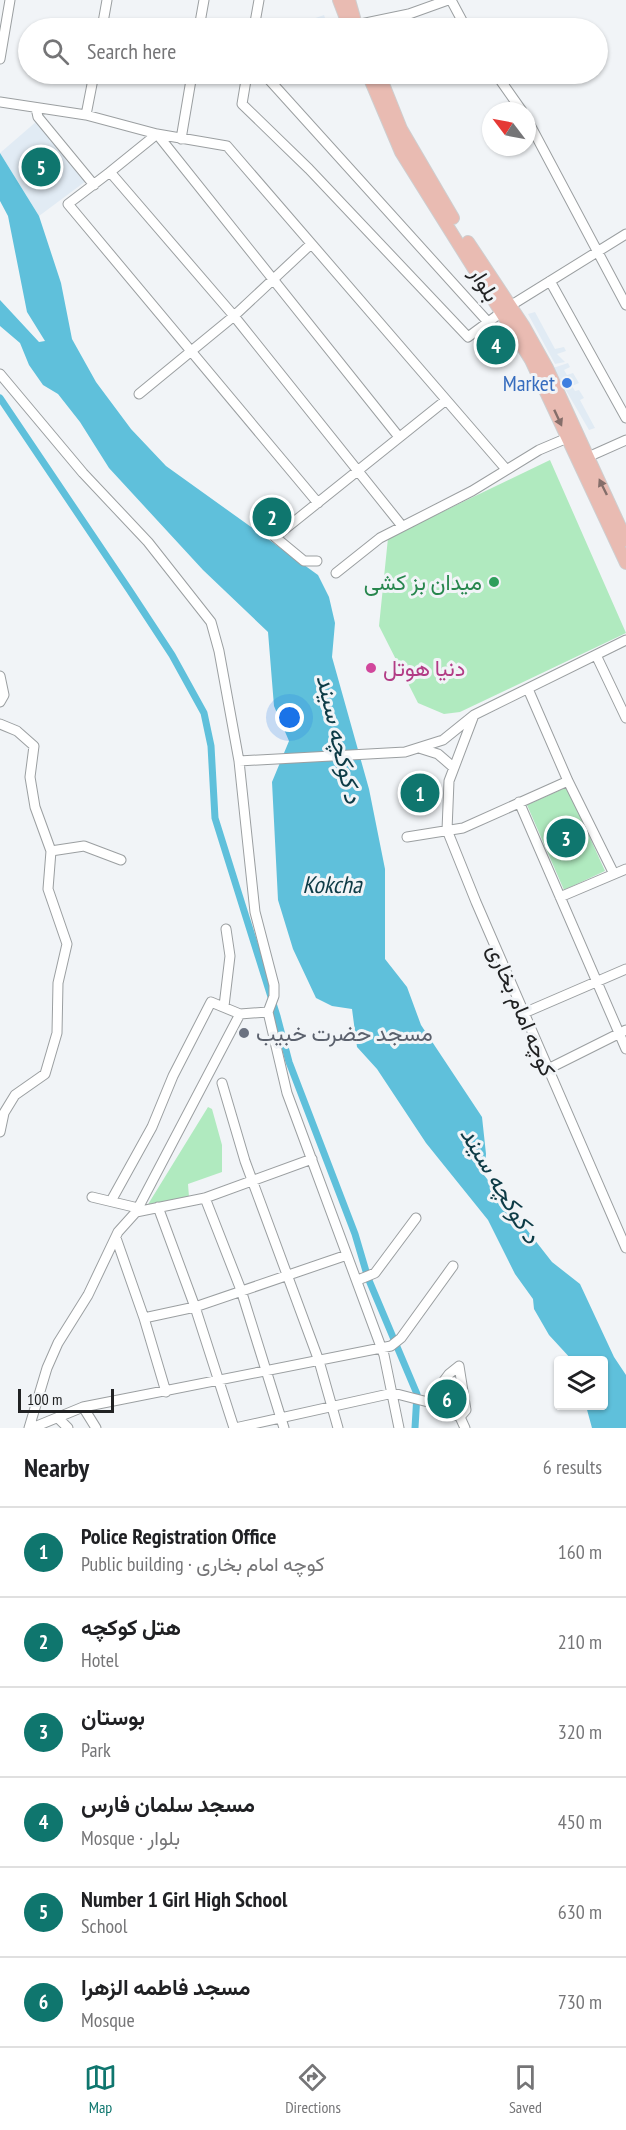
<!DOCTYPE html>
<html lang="en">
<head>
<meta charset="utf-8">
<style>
  body { margin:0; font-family:"PT Sans Narrow",Vazirmatn,sans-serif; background:#f6f6f6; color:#202124 }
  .controls { position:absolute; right:18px; bottom:18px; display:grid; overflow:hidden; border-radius:6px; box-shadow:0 2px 4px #0004 }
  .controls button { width:54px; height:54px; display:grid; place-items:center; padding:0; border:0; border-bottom:2px solid #e0e0e0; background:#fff; color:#202124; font:30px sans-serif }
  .compass { position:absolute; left:482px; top:102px; width:54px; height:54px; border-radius:50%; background:#fff; box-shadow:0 2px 4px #0004; rotate:302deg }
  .scale { position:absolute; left:18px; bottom:15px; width:96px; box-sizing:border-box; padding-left:6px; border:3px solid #212223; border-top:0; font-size:16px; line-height:21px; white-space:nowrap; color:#212223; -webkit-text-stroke:4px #f1f4f7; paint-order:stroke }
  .you { position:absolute; left:290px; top:718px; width:21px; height:21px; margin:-15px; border:4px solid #fff; border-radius:50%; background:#1a73e8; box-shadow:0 0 0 9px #1a73e833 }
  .badge { display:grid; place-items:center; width:39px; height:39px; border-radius:50%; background:#0f766e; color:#fff; font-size:20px; font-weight:700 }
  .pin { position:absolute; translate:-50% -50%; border:3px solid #fff; box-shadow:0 2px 6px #0006 }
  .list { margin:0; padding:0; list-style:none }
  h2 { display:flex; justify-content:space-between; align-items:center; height:78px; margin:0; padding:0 24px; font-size:26px }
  h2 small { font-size:20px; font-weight:400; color:#757577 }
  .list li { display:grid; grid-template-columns:39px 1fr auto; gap:18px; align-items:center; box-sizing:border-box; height:90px; padding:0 24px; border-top:2px solid #e0e0e0 }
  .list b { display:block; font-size:22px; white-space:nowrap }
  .list p { margin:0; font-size:20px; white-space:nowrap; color:#757577 }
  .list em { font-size:20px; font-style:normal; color:#757577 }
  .icon { flex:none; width:33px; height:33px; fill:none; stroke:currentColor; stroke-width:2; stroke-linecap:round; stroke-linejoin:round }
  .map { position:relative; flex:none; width:626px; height:1428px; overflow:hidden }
  .search { position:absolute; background:#fff; box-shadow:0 2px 4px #0004; left:18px; right:18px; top:18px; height:66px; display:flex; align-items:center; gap:15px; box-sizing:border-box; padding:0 21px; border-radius:33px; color:#757577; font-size:22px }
  .sheet { height:618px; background:#fff }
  nav { display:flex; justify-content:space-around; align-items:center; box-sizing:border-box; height:84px; border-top:2px solid #e0e0e0; background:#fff; font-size:16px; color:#757577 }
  nav a { display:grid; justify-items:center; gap:3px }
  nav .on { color:#0f766e }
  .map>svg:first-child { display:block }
  .built { fill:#e1ebf4 }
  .green { fill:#b0eabf }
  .water { fill:#5fc0db }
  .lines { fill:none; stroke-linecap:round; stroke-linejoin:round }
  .canal { stroke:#5fc0db; stroke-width:7 }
  .minor-casing { stroke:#9b9fa1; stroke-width:11 }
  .major-casing { stroke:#cececf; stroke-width:14 }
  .minor { stroke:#fff; stroke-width:9 }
  .major { stroke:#e9bbb2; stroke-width:12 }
  .oneway { fill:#856e6a }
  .shop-dot { fill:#3f7fe0; stroke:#f1f4f7; stroke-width:2 }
  .leisure-dot { fill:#2e9e5b; stroke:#f1f4f7; stroke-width:2 }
  .hotel-dot { fill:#d1479c; stroke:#f1f4f7; stroke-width:2 }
  .worship-dot { fill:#6b7280; stroke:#f1f4f7; stroke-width:2 }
  .labels { text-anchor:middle; stroke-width:6; stroke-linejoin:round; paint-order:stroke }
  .street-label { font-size:22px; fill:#212223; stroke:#f1f4f7 }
  .shop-label { font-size:22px; fill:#366cbe; stroke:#f1f4f7; text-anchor:end }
  .leisure-label { font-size:22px; fill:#27864d; stroke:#f1f4f7; text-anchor:end }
  .hotel-label { font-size:22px; fill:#b23c85; stroke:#f1f4f7; text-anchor:start }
  .worship-label { font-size:22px; fill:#5b616d; stroke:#f1f4f7; text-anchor:start }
  .water-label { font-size:24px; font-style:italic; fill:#0d3b46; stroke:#f1f4f7 }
</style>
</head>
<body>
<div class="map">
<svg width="626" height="1428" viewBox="0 0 626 1428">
  <rect width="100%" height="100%" fill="#f1f4f7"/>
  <path class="built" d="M324,15L328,27L291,28L290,27Z
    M37,121L86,181L39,216L0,153Z
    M535,312L555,349L564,347L566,351L557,354L565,362L555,364L528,314Z
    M568,363L570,367L564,370L567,375L573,373L579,383L572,386L575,391L579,390L584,398L580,400L595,428L589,430L553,368Z"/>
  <path class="green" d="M550,460L626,633L460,712L444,714L418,703L379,626L388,538Z
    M567,787L605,871L564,890L527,805Z
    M208,1107L212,1109L222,1145V1172L188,1184L189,1197L147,1206Z"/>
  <path class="water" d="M0,153L39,216L61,283L72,339L96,382L131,429L166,466L318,575L329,597L335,623L332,657L369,789L385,869V959L407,987L421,1025L482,1117L486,1154L484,1175L552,1262L580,1284L614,1357L626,1375V1428H592L586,1406H604V1360H572L549,1335L534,1309L533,1299L515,1274L488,1220L426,1143L377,1069L357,1047L352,1009L332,1006L316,998L293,949L278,900L272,782L289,741L274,706L268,632L203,570L109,468L80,422L58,394L43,385L29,365L20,343L0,326V300L39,342L45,341L27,312L8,216L0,201Z"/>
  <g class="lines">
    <path class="canal" d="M0,398L130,591L172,655L204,713L211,746L215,818L277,1016L289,1062L355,1234L368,1278L417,1394L415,1428"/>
    <defs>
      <path id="minor" d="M451,0L466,28
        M356,25L409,14L448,0
        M102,28L107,0
        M199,28L204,0
        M254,28L259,0
        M0,59L10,0
        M247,74L242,104L309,169L468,337L510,306L626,234
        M264,74L488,322
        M496,74L522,111
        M0,102L86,115L157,134L227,146L505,468
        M36,108L38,117L94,185
        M86,115L94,74
        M527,119L626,305
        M181,139L192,74
        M110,172L68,204L318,503
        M550,281L626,418
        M0,374L83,473L148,542L211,622L219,651L239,761L255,912L274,985V996L268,1012L287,1093L384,1355L399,1428
        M139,394L234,316L311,244
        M399,437L157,134L110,172L234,316L402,526
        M588,457L626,440
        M317,561H304L275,537L446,400
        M336,573L380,538L472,491L539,450L572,436
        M596,655L626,718
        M0,676L4,695L0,702
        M528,689L568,781L614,874
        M474,715L449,781L447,830L476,902L626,1248
        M0,724L17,731L34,746L30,777L35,807L51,851L48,889L67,944L58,983L57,1033L45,1074L15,1095L4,1113L0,1132
        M419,748L438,754L453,767
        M239,761L405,752L443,740L474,715L626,640
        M519,802L626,1049
        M407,837L463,828L568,781
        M51,851L84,846L121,860
        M560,897L626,869
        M224,1006L230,956L226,929
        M524,1013L626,969
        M548,1069L626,1030
        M222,1083L245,1161L319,1361L338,1428
        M92,1197L138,1208
        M205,1198L241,1290L284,1428
        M111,1201L152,1127L173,1076L211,1002L240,1014L268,1012
        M158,1207L195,1307L234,1428
        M136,1212L240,1014
        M116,1238L144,1318
        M358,1280L375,1273L416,1218
        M166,1392L144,1318L195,1307L347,1255
        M428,1402L449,1374L459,1366L466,1410L460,1417
        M83,1407L96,1428
        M58,1418L68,1428
        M29,1428L47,1368L58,1343L88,1295L118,1232L136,1212L205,1198L312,1159
        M32,1428L83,1407L391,1346L401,1338L453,1266
        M235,1428L393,1393L428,1402L460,1417L465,1428"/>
      <path id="major" d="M339,0L347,21
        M349,0L356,25L360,28
        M368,74L401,152L531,360L626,563
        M379,74L401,129L453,218
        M468,242L523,325L547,368L626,540"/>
    </defs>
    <use href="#minor" class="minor-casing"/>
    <use href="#major" class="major-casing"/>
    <use href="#minor" class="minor"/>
    <use href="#major" class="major"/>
  </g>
  <defs><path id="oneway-solid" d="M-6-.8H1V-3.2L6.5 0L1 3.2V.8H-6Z" transform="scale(1.5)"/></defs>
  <g class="oneway">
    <use href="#oneway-solid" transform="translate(558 418) rotate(65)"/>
    <use href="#oneway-solid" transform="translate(603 487) rotate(-116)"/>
  </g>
  <circle class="shop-dot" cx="567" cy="383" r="6"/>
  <circle class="leisure-dot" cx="494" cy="582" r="6"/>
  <circle class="hotel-dot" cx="371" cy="668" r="6"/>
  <circle class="worship-dot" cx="244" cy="1033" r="6"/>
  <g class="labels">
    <g class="street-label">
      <text transform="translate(485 284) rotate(59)" y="8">بلوار</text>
      <text transform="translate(522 1010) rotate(67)" y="8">کوچه امام بخاری</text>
    </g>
    <g class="shop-label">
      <text x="555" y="391">Market</text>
    </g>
    <g class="leisure-label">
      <text x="482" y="590">میدان بز کشی</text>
    </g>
    <g class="hotel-label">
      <text x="383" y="676">دنیا هوتل</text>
    </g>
    <g class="worship-label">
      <text x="256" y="1041">مسجد حضرت خبیب</text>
    </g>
    <g class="water-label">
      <text transform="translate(339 739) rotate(77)" y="8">د کوکچه سیند</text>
      <text x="332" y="893">Kokcha</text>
      <text transform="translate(500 1185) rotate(59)" y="8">د کوکچه سیند</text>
    </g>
  </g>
</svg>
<div class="controls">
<button><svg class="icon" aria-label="layers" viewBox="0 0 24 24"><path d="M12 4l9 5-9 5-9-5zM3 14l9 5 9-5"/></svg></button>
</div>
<svg class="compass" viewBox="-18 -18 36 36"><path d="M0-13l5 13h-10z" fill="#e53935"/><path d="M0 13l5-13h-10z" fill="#757577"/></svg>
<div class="scale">100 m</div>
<div class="you"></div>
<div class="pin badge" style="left:420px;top:793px">1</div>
<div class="pin badge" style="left:272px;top:517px">2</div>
<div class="pin badge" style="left:566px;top:838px">3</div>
<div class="pin badge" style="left:496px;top:345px">4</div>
<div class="pin badge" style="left:41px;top:167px">5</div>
<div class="pin badge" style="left:447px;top:1399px">6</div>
<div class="search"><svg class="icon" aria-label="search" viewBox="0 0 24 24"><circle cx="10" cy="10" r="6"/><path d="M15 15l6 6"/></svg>Search here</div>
</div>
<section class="sheet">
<h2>Nearby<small>6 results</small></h2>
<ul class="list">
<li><span class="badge">1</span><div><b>Police Registration Office</b><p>Public building · کوچه امام بخاری</p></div><em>160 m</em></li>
<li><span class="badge">2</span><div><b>هتل کوکچه</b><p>Hotel</p></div><em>210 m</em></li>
<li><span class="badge">3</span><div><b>بوستان</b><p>Park</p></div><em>320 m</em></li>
<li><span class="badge">4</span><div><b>مسجد سلمان فارس</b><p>Mosque · بلوار</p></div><em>450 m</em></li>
<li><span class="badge">5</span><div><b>Number 1 Girl High School</b><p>School</p></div><em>630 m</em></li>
<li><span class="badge">6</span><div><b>مسجد فاطمه الزهرا</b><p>Mosque</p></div><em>730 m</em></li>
</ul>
</section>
<nav>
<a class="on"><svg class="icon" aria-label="map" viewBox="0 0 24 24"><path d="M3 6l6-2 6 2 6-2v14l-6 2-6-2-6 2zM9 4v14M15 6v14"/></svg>Map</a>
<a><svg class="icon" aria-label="directions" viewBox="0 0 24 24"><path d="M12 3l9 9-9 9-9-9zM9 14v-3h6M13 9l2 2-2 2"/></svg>Directions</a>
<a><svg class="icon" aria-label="saved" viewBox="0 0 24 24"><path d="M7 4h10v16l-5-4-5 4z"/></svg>Saved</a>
</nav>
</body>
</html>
